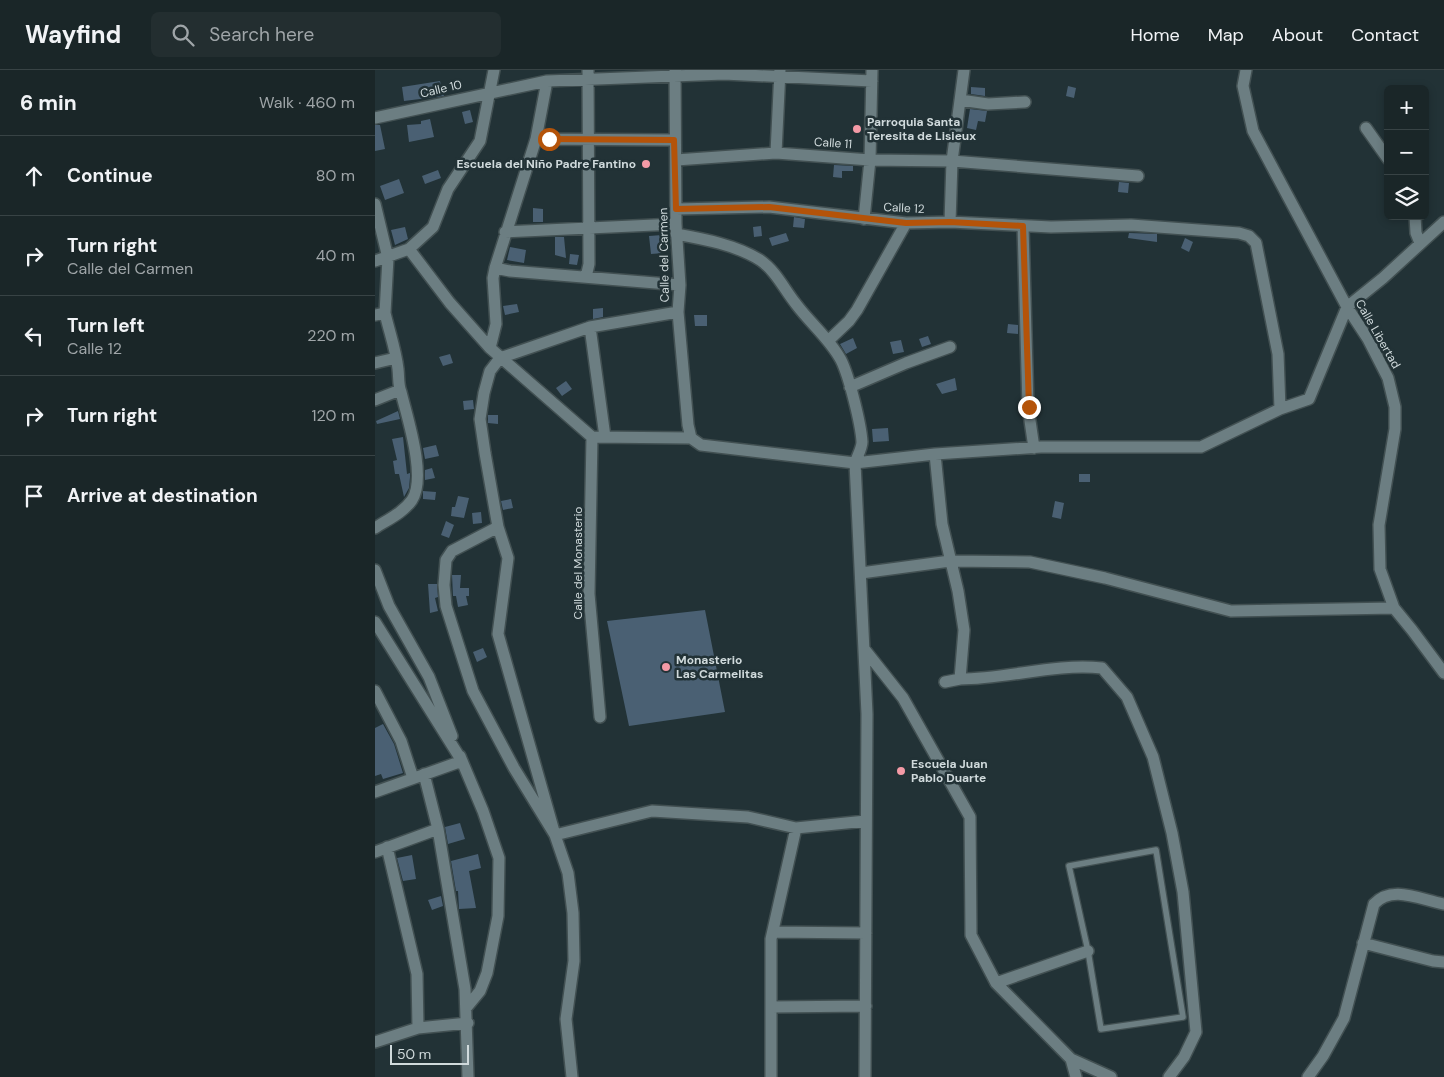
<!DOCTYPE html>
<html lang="en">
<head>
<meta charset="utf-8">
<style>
  body { margin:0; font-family:"DM Sans",sans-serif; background:#232e30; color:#f1f3f6 }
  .controls { position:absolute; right:15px; top:15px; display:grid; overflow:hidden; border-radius:8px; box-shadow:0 2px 8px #0003 }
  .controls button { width:45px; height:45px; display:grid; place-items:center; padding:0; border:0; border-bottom:1px solid #384345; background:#1a2628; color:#f1f3f6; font:25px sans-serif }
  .scale { position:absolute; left:15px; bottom:12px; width:79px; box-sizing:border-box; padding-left:5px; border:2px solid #d0dadc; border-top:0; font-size:14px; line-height:18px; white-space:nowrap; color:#d0dadc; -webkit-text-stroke:4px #223236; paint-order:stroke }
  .stop { position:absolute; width:15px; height:15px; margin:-11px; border:4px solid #b45309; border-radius:50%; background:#fff }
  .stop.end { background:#b45309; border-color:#fff; box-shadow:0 1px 5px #0008 }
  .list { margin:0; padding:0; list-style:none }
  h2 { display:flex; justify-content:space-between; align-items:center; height:65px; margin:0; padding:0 20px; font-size:21px }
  h2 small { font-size:16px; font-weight:400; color:#9fa5a8 }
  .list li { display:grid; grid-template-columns:32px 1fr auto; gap:15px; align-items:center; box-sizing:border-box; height:80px; padding:0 20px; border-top:1px solid #384345 }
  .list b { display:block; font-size:19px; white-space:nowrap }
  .list p { margin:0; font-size:16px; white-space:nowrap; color:#9fa5a8 }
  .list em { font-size:16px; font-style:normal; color:#9fa5a8 }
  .icon { flex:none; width:28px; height:28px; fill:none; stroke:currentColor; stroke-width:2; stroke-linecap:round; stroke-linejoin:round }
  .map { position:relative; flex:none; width:1069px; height:1007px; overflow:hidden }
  header { display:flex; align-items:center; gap:30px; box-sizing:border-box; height:70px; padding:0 25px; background:#1a2628; border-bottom:1px solid #384345 }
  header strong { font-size:24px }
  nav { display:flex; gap:28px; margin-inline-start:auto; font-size:18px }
  .search { width:350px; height:45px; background:#232e30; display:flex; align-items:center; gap:12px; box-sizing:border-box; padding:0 18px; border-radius:8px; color:#9fa5a8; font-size:19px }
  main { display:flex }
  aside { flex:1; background:#1a2628 }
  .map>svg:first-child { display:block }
  .building { fill:#4a6073 }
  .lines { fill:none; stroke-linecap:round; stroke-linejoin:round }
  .lane-casing { stroke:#425052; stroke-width:8 }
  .street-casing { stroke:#425052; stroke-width:14 }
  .lane { stroke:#6c7e82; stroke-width:5.5 }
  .street { stroke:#6c7e82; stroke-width:11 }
  .route { stroke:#b45309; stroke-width:6 }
  .poi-dot { fill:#f49aa6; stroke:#223236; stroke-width:2 }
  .labels { text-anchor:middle; stroke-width:5; stroke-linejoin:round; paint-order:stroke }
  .street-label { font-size:12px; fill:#d0dadc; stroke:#223236 }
  .poi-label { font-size:12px; font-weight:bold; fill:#d0dadc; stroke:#223236; text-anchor:start }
</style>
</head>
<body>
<header>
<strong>Wayfind</strong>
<div class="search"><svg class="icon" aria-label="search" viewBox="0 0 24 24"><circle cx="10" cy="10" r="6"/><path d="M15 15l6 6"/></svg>Search here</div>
<nav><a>Home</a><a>Map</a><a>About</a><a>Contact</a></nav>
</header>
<main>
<aside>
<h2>6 min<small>Walk · 460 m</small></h2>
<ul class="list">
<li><svg class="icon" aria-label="ahead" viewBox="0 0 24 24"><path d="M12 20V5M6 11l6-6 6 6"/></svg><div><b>Continue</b></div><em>80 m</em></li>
<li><svg class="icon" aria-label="right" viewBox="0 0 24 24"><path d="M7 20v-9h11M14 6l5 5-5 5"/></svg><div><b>Turn right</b><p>Calle del Carmen</p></div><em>40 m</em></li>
<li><svg class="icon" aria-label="left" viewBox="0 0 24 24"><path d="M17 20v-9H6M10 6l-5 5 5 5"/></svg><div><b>Turn left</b><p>Calle 12</p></div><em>220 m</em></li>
<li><svg class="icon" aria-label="right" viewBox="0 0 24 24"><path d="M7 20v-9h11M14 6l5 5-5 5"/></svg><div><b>Turn right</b></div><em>120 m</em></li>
<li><svg class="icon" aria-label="arrive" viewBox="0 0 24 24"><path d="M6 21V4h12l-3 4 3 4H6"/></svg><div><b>Arrive at destination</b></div></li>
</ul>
</aside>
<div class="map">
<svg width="1069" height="1007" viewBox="0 0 1069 1007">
  <rect width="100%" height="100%" fill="#223236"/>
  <path class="building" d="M65,11L69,26L29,31L27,17Z
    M693,16L701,18L699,28L691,26Z
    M596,17L610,18V26L596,24Z
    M595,39L612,41L610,52L603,51L601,60L592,58Z
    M95,40L98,52L90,54L87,42Z
    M55,49L59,67L34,72L32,55L46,54V51Z
    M0,55H5L10,79L0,81Z
    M459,95L478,96V101H467V108L458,107Z
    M63,100L66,108L50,114L47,106Z
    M24,109L29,123L10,130L5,116Z
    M744,112L754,113L753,123L743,122Z
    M158,138L168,139V152H158Z
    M419,147L430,149L429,158L418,157Z
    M386,156L387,166L379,167L378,157Z
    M30,157L33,169L20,175L16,160Z
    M411,163L414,171L397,176L394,168Z
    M754,163L782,164V172L753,168Z
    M287,165L289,183L276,184L274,166Z
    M180,167H189L191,188L180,185Z
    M810,168L818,172L814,182L806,178Z
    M135,177L151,180L149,193L132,190Z
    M195,184L204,185L202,195L194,194Z
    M142,234L144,242L130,245L128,236Z
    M228,238V247L218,249V239Z
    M319,245H332V256H320Z
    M633,254L643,255V264L632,263Z
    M553,266L556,274L547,277L544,269Z
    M478,268L482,278L471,284L465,274Z
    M526,270L529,282L518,284L515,272Z
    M75,284L78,293L68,296L64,287Z
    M580,308L582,320L567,324L561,314Z
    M191,311L197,319L187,326L181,318Z
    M98,330L99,339L89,340L88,331Z
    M23,341L25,349L2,354L1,351Z
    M113,345H123V354L113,353Z
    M513,358L514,371L498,372L497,359Z
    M28,367L32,404L35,403V407L34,418L29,427L24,404H20L18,391L22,390L17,369Z
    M61,375L64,386L50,389L48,378Z
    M57,398L60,408L50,410V400Z
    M704,404H715V412H704Z
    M48,421L61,422L60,430L48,429Z
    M83,426L94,428L89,448L76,446L77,437H80Z
    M136,429L138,438L128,440L126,431Z
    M680,431L689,433L686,449L677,447Z
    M106,442L107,453L98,454L97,443Z
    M71,451L79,455L74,468L66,465Z
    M77,505H86L85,518H94V526H91L93,535L83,537L81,526H78Z
    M53,514H62L63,527L60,528L63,541L55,543Z
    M330,540L350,642L254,656L232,551Z
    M108,578L112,587L102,592L98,582Z
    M8,654L19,674L28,703L8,709L6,704L0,706V658Z
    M85,753L90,769L73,774L70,757Z
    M103,784L106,798L94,801L101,838L84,839L83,821H81L76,791Z
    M37,785L41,809L28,811L22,788Z
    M66,826L68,836L57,840L53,830Z"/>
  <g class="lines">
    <defs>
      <path id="lane" d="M781,780L808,947L726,959L713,881L694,796Z"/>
      <path id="street" d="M300,0L301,154L305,215L303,242L313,355L316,368
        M871,0L868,16L878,61L972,237L993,269L1013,308L1020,337V359L1004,455L1005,499L1019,538L1037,560L1069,603
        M585,30L613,34L650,32
        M0,48L172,11L349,4L497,11
        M991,58L1013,89
        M161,69L299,70
        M401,83L405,0
        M301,90L401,83L495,90L577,91L763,106
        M0,134L13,188L10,243
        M301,139L394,137L531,153L575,152L676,157L756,155L864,163L874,166L881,173L903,284L905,339
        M1040,146L1041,163L1045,173
        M489,149L495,90L497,0
        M575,152L577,91L589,0
        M648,156L653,337L659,378
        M130,162L301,154
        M301,164C329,169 361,175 385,190C401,201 409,219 421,234C435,253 455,269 466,290C474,306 486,354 487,372C487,378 482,387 480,393L560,384L666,377H826L905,339L934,329L972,237L1008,208L1069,152
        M34,179L75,233L115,278L217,367L316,368L326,375L480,393L492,644L490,1007
        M0,191L34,179L58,157L73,119L105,71L119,0
        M120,198L135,201L305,215
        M211,207L214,194L213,0
        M303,242L215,257L125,288L115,301L109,323L105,349L110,383L123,457L133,488L123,564L180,765L277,741L373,747L421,758L491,751
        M0,245L10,243C14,261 21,280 23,299C24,307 23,315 26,322C32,347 52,407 37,430C28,443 12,450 0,458
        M215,257L230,367
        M453,271L474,251L482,240L531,153
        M115,278L121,254L118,208L120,198L161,69L172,11
        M0,293L21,288
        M475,317L531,293L575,277
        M0,330L25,320
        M217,367L214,524L225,647
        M560,384L567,454L583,521L589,560L585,609C633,609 679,593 727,598L752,627L778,687L797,763L808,822L821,962L809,987L794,1007
        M123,457L77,481L71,490L69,515L71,536L98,621L139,698L180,765L193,803L198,843L199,891L191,949L197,1007
        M0,500L14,536L54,607L77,666
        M486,503L575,491L655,492L730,508L856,541L1019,538
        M0,552L87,691L108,741L124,788L123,846L112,903L105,921L91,938
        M490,580L528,628L595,747L596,865L621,913L696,989L736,1007
        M570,612L585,609
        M0,621L26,671L38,708
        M49,704L63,759L90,919L93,1007
        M0,722L87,691L85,686
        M12,777L42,904L43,958
        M0,782L63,759
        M398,862L491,863
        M988,873L1058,891L1069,892
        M621,913L713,881
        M396,937L491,936
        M0,972L43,958L93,953
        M696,989L701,1007
        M396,1007V869L421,758
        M933,1007L948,986L969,948L999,834C1017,814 1046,830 1069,834"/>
    </defs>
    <use href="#lane" class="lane-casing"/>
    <use href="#street" class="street-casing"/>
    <use href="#lane" class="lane"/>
    <use href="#street" class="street"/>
  </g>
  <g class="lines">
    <path class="route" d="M174,69L299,70L301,139L394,137L531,153L575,152L648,156L654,337"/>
  </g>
  <g class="poi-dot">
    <circle cx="482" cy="59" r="5"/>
    <circle cx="271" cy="94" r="5"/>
    <circle cx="291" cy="597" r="5"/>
    <circle cx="526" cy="701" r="5"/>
  </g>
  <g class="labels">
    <g class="street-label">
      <text transform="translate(66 19) rotate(-13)" y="4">Calle 10</text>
      <text transform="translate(458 73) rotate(4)" y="4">Calle 11</text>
      <text transform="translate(529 138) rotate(3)" y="4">Calle 12</text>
      <text transform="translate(289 185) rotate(-91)" y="4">Calle del Carmen</text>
      <text transform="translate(1003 264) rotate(60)" y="4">Calle Libertad</text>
      <text transform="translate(203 493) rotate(-90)" y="4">Calle del Monasterio</text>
    </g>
    <g class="poi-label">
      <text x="492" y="56">Parroquia Santa<tspan x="492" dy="14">Teresita de Lisieux</tspan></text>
      <text x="261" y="98" text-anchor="end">Escuela del Niño Padre Fantino</text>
      <text x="301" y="594">Monasterio<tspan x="301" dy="14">Las Carmelitas</tspan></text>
      <text x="536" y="698">Escuela Juan<tspan x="536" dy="14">Pablo Duarte</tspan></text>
    </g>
  </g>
</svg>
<div class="controls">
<button>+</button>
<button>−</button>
<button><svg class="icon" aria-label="layers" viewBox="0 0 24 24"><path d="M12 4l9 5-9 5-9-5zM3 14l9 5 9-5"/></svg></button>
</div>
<div class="scale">50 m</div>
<div class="stop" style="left:174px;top:69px"></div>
<div class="stop end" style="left:654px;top:337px"></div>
</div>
</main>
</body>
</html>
